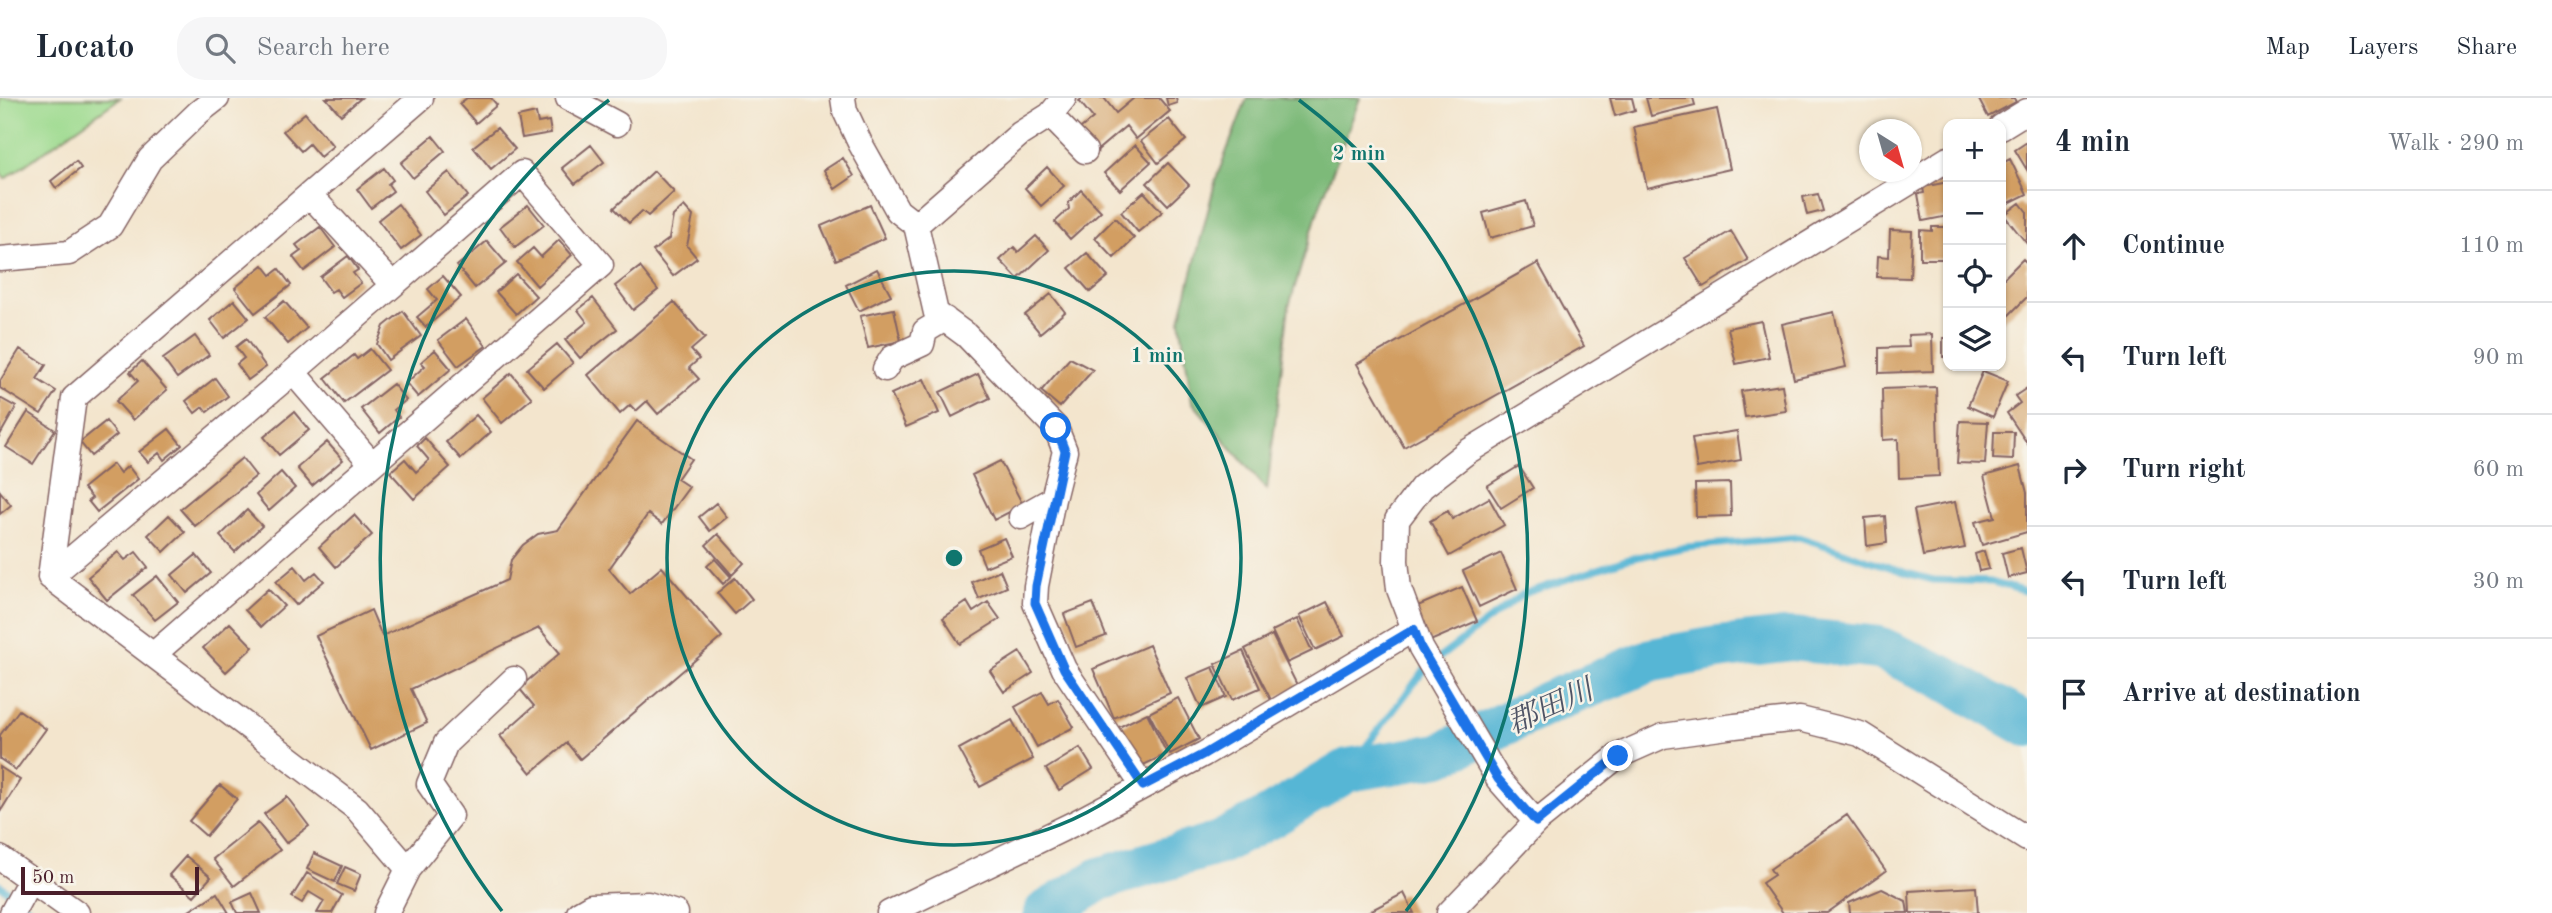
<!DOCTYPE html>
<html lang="en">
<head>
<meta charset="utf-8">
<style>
  body { margin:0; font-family:"Old Standard TT","Noto Serif JP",serif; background:#f6f6f7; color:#1f2937 }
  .controls { position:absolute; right:21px; top:21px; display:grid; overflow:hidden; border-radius:14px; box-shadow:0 2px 5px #0004 }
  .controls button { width:63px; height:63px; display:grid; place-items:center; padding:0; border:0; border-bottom:2px solid #e0e1e3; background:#fff; color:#1f2937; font:35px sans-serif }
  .compass { position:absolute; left:1859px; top:21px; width:63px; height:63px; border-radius:50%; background:#fff; box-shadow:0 2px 5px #0004; rotate:143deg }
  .scale { position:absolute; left:21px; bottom:18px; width:178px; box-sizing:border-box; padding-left:7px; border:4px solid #4a1f2b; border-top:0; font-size:19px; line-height:24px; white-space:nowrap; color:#4a1f2b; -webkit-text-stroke:5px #f7f3e8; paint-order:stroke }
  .stop { position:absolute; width:21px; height:21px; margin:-16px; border:5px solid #1a73e8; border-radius:50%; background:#fff }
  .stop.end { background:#1a73e8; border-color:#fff; box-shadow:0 2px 7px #0008 }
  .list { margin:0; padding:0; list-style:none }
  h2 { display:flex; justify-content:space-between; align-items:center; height:91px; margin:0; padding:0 28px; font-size:30px }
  h2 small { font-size:23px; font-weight:400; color:#747a83 }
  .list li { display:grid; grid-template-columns:46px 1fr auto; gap:21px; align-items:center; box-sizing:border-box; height:112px; padding:0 28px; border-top:2px solid #e0e1e3 }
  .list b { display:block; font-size:26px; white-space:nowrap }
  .list em { font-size:23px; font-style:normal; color:#747a83 }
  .icon { flex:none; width:38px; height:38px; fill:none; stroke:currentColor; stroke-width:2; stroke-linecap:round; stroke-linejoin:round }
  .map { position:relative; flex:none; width:2027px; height:815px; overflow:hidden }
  header { display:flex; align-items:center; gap:42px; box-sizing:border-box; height:98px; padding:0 35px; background:#fff; border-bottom:2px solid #e0e1e3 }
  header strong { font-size:33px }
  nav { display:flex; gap:38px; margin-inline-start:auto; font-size:24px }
  .search { width:490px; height:63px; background:#f6f6f7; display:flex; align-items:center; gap:18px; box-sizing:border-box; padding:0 24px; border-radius:28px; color:#747a83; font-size:26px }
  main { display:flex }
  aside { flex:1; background:#fff }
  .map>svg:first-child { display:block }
  .green { fill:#9cda8e; stroke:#737c5c; stroke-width:2 }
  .forest { fill:#7dba79; stroke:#646c52; stroke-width:2 }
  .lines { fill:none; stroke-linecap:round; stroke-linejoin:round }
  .stream { stroke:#57b6d5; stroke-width:7 }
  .river { stroke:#57b6d5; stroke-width:44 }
  .building { fill:#d29e62 }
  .minor-casing { stroke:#856464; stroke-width:27 }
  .minor { stroke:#fff; stroke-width:24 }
  .route { stroke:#1a73e8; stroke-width:9 }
  .ring { fill:none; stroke:#0f766e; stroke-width:3.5 }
  .labels { text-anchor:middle; stroke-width:5; stroke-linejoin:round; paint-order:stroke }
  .water-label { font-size:30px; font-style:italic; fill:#4f5466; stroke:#f7f3e8 }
  .centre { fill:#0f766e; stroke:#f7f3e8; stroke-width:3.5 }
  .ring-label { font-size:21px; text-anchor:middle; font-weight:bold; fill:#0f766e; stroke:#f7f3e8; stroke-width:5; stroke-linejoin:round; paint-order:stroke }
</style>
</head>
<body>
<header>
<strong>Locato</strong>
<div class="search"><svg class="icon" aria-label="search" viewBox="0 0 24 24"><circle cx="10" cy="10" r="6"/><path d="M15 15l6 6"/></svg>Search here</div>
<nav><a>Map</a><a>Layers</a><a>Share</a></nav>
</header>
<main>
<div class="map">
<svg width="2027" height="815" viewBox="0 0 2027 815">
  <rect width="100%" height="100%" fill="#f7f3e8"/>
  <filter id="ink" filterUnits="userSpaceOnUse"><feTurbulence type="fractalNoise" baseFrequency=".0143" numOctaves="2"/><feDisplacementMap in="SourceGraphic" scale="14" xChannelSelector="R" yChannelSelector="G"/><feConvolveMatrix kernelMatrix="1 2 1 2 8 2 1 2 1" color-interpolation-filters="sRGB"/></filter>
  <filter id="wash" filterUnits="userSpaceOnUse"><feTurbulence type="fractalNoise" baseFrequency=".00686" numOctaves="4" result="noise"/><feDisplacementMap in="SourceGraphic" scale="28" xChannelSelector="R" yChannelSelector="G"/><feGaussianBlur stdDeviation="1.57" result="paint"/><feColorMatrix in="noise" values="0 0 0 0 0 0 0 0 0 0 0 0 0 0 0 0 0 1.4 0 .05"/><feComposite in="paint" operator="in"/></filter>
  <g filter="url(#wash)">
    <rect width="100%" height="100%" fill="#f3e5cd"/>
    <path class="green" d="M0,0H120L5,81L0,74Z"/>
    <path class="forest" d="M1247,0H1360L1318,113L1289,208L1267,392L1192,304L1180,222L1216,81Z"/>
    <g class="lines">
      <path class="stream" d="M1435,563L1523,496L1628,461L1686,449L1799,439L1910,476L1933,482L1991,484L2027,494
        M1348,672L1426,570
        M0,787L35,815"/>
      <path class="river" d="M1045,815L1100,781L1219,745L1270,719L1348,672L1440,657L1550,604L1652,562L1718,550L1792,541L1879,550L1939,577L2027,627"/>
    </g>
    <g id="blocks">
      <path class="building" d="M326,0H361L341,17Z
        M467,0H491L497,7L476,25L459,6Z
        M1083,0H1104L1116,15L1134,0H1159L1170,13L1136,41L1126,28L1094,55L1076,34L1093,20L1079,3Z
        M1166,0H1176L1177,5L1168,8Z
        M1610,0H1632L1635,12L1615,18Z
        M1646,0H1693L1695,7L1651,18Z
        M1978,0H2014L2016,4L1988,19Z
        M1717,11L1730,71L1647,90L1634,29Z
        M305,15L333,48L320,59L309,46L301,53L283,33Z
        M536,15L538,25L549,23L551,35L522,40L518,19Z
        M1169,21L1186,42L1158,65L1141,43Z
        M497,30L515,51L491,71L473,49Z
        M433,38L445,53L413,80L401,65Z
        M2027,44V72L2015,52Z
        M591,47L604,64L575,86L562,70Z
        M1135,47L1151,64L1120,92L1104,75Z
        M843,60L854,78L835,91L824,72Z
        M2010,61L2027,96L2001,109V66Z
        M76,63L81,70L56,90L51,83Z
        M1168,65L1189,87L1168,107L1147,85Z
        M1047,69L1064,88L1041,108L1025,90Z
        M384,70L393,82L388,86L393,93L371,110L357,91Z
        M654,73L674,94L648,118L642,113L629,125L614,110Z
        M449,74L468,98L444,117L425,93Z
        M1948,84V118L1923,123L1918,96L1924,95L1923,89Z
        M1081,92L1101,113L1070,141L1055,124L1069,111L1068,105Z
        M1144,94L1162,114L1138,134L1121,114Z
        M1818,96L1823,113L1807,117L1803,99Z
        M1526,103L1533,128L1490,140L1483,115Z
        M2020,105L2027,114V146L2004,117Z
        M398,106L421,137L401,152L378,122Z
        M528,107L544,127L515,149L500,129Z
        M870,107L885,140L836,162L821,128Z
        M684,108L693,118L687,148L697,160L673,178L653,153L669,141L673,118Z
        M1115,120L1134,140L1114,160L1095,140Z
        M320,129L335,149L304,173L293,159L301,153L296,147Z
        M1932,129H1948V161H1920V132L1932,133Z
        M1890,132L1912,133L1910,180L1877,179L1878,158L1889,159Z
        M1731,133L1748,162L1703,189L1685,160Z
        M1036,138L1049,152L1018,181L1000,162L1014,149L1018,154Z
        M559,142L572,157L537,188L517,164L533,150L541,159Z
        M487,143L506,165L475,190L457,168Z
        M1087,155L1108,179L1090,194L1069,170Z
        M348,158L358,172L353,175L361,185L342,199L336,191L331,194L320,179Z
        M2023,161L2027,165V199L2003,223L2001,221V183Z
        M1538,165L1584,248L1404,349L1357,266Z
        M263,167L271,177L279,171L291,187L255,215L235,190Z
        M640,169L658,192L633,212L615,188Z
        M877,171L891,197L859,213L846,187Z
        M516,176L536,198L516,216L496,194Z
        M443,178L461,199L426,229L417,219L437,202L428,191Z
        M1051,196L1065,214L1040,235L1025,217Z
        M593,200L617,231L580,260L565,242L587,224L578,212Z
        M234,202L249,220L224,240L210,222Z
        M284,203L307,230L288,246L265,219Z
        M674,204L705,240L691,252L699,261L689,270L699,281L658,316L647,303L636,313L630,307L620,316L588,277Z
        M894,211L901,243L868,250L860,218Z
        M403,213L421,238L388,262L377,246L384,228Z
        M1834,214L1846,269L1794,281L1782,226Z
        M466,221L486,248L458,268L438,242Z
        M1761,223L1769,259L1736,266L1728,230Z
        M1932,236L1933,273L1879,275V250L1909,249L1908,237Z
        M195,238L209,257L177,280L163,261Z
        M1943,240H1948V259H1943Z
        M246,241L266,269L248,282L237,266L244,260L236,249Z
        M557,246L573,265L544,290L527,271Z
        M20,251L46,267L37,281L56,293L41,316L0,290V283Z
        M370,251L387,272L344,305L325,280L354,257L357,261Z
        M435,252L451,271L418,299L406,285L425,268L421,264Z
        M1070,260L1093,272L1060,309L1041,293Z
        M142,263L167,292L133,322L116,303L138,283L130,274Z
        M1983,273L2008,283L1993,319L1968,308Z
        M511,275L532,300L502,325L482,300Z
        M978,276L990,300L952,319L940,294Z
        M215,280L228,298L207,314L203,309L195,315L186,303Z
        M924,281L939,315L906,329L891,296Z
        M393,286L406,302L394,312L399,319L380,335L361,311Z
        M1782,287L1786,313L1745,319L1741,293Z
        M1936,289L1939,378L1899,380L1898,341L1883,342L1882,291Z
        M2027,290V345L2007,315L2020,305L2015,298Z
        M0,300L16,309L0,337Z
        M28,314L55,332L33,366L6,349Z
        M294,314L309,332L279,357L264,339Z
        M476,317L491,334L461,361L446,344Z
        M106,323L117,337L91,358L80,344Z
        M637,323L691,361L677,381L689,389L662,426L648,416L609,471L630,496L662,469L722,539L580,661L567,645L531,675L500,638L534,608L519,590L560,555L539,530L411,591L427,625L371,652L316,538L371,512L382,538L507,482L511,462L523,447L538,436L558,432Z
        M1960,323L1988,324L1985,366L1957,365Z
        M169,331L182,347L164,362L159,355L148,364L139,354Z
        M1737,333L1741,362L1697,370L1692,340Z
        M1994,334H2014L2013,362L1993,361Z
        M425,340L450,369L414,401L390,374L405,361L416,374L429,362L417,348Z
        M327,344L343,362L312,388L297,370Z
        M242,360L256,378L195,428L180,411Z
        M1000,363L1023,407L994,422L972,377Z
        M113,366L120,375L128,368L138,381L97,414L88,403L92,400L83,390Z
        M1519,368L1533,390L1501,410L1487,388Z
        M2020,368L2027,395V434L1982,447L1975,424L1995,419L1984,378Z
        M281,374L295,390L269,413L256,397Z
        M1730,385L1731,418L1696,419L1695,386Z
        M0,393L11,407L0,416Z
        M1489,400L1504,427L1449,458L1430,423L1448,413L1452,421Z
        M1955,404L1965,450L1923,458L1914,412Z
        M716,405L727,419L710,433L699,419Z
        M247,412L262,428L235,454L220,438Z
        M169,417L185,434L164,454L148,437Z
        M354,417L372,437L336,469L319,449Z
        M1885,418L1887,445L1867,448L1865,420Z
        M718,436L744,465L732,477L706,447Z
        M1004,440L1012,458L985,469L978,451Z
        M2021,450L2027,475L2008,480L2002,455Z
        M1984,453L1989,471L1979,473L1975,456Z
        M118,454L125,462L136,454L148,469L107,502L88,479Z
        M1501,455L1517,491L1479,509L1463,473Z
        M196,457L211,475L187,495L172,477Z
        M715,461L731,479L723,486L707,468Z
        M295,468L306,482L316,474L324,483L296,507L276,484Z
        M1000,472L1007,489L979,501L972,484Z
        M157,478L178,504L155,522L133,497Z
        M735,480L752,501L735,516L717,495Z
        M1462,489L1477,523L1428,544L1413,510Z
        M268,491L284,508L261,529L245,512Z
        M967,504L973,514L988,504L1000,521L960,546L943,520Z
        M1327,504L1344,538L1315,552L1299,518Z
        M1093,505L1106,538L1076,549L1064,516Z
        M1297,521L1312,553L1287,565L1272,533Z
        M230,525L253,549L226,574L203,550Z
        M1272,537L1298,589L1271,602L1245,551Z
        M1149,547L1170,595L1114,620L1093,571Z
        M1243,553L1260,590L1232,602L1215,566Z
        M1020,554L1033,575L1004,594L990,573Z
        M1213,569L1226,599L1201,610L1187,580Z
        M1042,594L1049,606L1058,601L1074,629L1037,649L1015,609Z
        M1178,600L1199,641L1170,656L1149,615Z
        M19,612L46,631L16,672L0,661V637Z
        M1147,615L1167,656L1139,669L1119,629Z
        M1012,622L1033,661L980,689L959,651Z
        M1080,650L1093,671L1059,692L1046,671Z
        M0,669L20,682L0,714Z
        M220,687L237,701L206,738L189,723Z
        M287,699L309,728L286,745L264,716Z
        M1847,717L1886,773L1827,815H1783L1762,785L1774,777L1770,771Z
        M258,725L280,752L234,788L213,761Z
        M314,755L342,768L335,784L307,771Z
        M186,758L211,779L194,798L169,777Z
        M345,769L361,776L354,793L337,786Z
        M307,775L342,797L332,815H317L324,803L309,794L302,805L292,799Z
        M1976,789L1978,815H1910L1909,793Z
        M1882,791L1906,803L1908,815H1850L1849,805Z
        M217,795L229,815H186Z
        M252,795L261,815H237L232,804Z
        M1404,795L1414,815H1366Z"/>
    </g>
  </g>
  <g filter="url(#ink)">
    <use href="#blocks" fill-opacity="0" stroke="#856464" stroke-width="2"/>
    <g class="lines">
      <defs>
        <path id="minor" d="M568,0L617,26
          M843,0L845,13L860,45L898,113L916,127
          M1050,17L1085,53
          M2001,29L2027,13
          M310,97L393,187
          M0,161L69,155L110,128L150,61L199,14L217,0
          M885,271L892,260L922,246L925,233L945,221
          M293,274L371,365
          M1053,401L1065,353L1056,330L966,237L936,215L916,127L1020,36L1050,17L1064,0
          M1021,419L1053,401L1036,488L1035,505L1064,571L1143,688
          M50,479L293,274L522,75L601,167L154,556
          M50,479L74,300L421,0
          M50,479L357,711L408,771L386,815
          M1536,724L1498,681L1421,550L1399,491L1396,463L1397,422L1422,389L1467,354L1948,61
          M0,760L77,815
          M408,771L451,718L429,686L446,645L514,581
          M12,815L30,782
          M579,815L591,808L648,806L676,815
          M889,815L1077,724L1204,656L1414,531
          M1449,815L1536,724L1618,658L1663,638L1735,628L1800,621L1860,636L2027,741"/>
      </defs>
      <use href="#minor" class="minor-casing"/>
      <use href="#minor" class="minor"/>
    </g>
  </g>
  <g class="lines" filter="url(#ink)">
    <path class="route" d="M1056,330L1065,353L1036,488L1035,505L1064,571L1143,688L1204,656L1414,531L1421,550L1498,681L1536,724L1618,658"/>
  </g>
  <g class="ring">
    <circle cx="954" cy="460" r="287"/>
    <path d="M502 813A573 573 0 0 1 609 2M1299 2A573 573 0 0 1 1406 813"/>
  </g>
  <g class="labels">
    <g class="water-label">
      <text transform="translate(1550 608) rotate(-24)" y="10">郡田川</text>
    </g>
  </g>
  <circle cx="954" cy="460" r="10" class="centre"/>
  <g class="ring-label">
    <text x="1359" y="62">2 min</text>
    <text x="1157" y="264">1 min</text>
  </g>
</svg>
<div class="controls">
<button>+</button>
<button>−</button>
<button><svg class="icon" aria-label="locate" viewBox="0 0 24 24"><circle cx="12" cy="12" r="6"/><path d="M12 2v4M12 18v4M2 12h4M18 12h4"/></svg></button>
<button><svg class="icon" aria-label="layers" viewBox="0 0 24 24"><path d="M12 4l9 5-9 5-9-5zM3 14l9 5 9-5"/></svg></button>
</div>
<svg class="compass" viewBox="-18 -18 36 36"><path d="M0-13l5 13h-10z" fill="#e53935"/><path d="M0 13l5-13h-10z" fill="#747a83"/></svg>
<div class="scale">50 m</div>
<div class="stop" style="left:1056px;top:330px"></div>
<div class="stop end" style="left:1618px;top:658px"></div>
</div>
<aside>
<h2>4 min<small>Walk · 290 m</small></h2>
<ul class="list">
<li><svg class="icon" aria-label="ahead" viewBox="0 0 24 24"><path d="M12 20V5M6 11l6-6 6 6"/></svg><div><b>Continue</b></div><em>110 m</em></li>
<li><svg class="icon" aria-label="left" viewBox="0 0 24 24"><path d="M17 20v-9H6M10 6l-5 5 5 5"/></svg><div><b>Turn left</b></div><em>90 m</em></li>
<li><svg class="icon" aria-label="right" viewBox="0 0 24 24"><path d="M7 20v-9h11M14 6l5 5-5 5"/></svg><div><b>Turn right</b></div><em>60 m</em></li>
<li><svg class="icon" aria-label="left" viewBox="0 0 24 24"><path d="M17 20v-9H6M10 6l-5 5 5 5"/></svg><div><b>Turn left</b></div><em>30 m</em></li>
<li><svg class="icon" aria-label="arrive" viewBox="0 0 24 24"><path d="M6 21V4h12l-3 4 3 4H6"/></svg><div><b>Arrive at destination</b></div></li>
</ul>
</aside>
</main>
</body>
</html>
